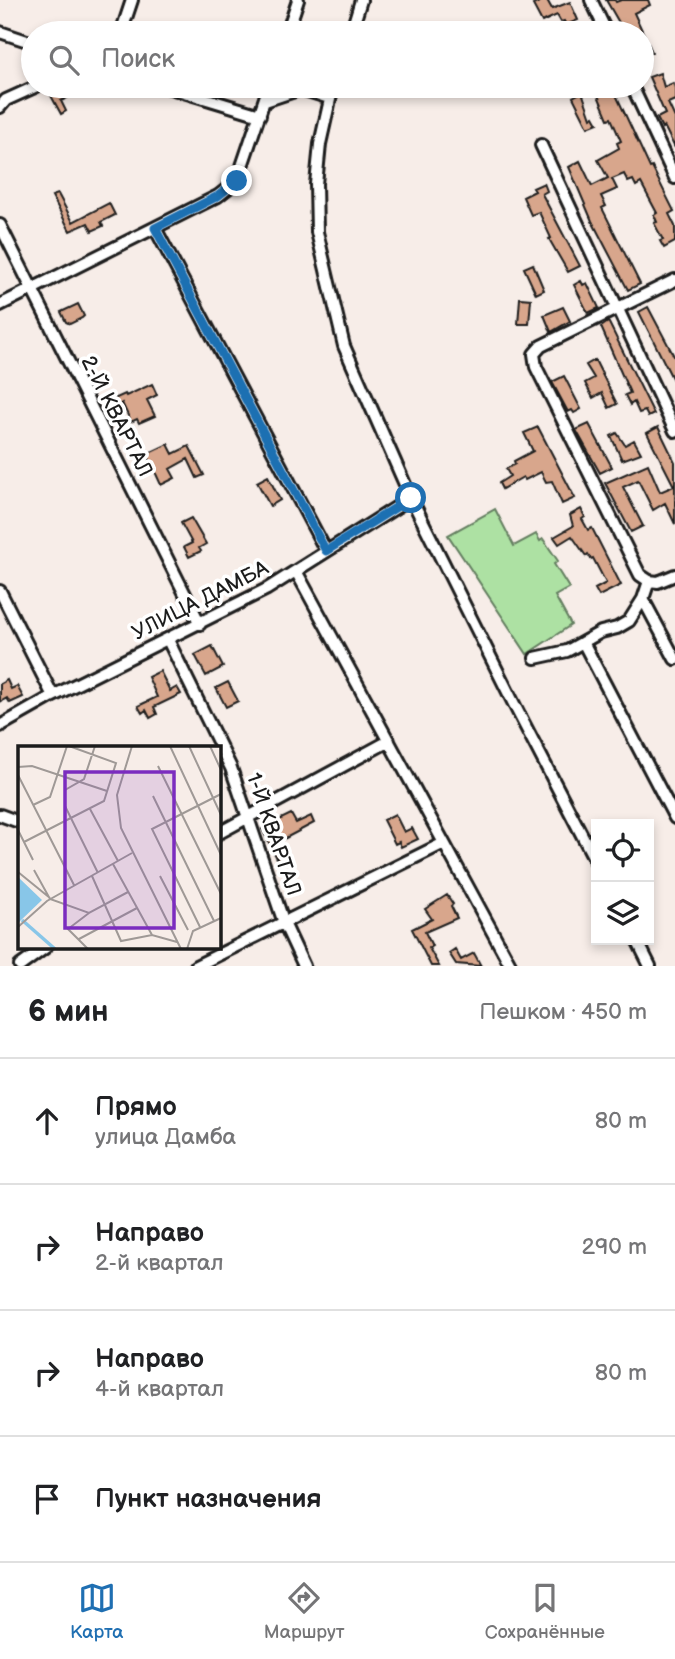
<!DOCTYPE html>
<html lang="ru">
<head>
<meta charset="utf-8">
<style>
  body { margin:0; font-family:"Balsamiq Sans",sans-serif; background:#f6f6f6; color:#202124 }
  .controls { position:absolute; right:21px; bottom:21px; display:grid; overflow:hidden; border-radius:0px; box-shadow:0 4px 10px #0003 }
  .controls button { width:63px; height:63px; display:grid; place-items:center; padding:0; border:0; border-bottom:2px solid #e0e0e0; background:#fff; color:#202124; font:35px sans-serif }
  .stop { position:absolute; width:21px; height:21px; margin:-16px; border:5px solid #1f6fb2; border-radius:50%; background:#fff }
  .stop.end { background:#1f6fb2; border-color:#fff; box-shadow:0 2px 7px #0008 }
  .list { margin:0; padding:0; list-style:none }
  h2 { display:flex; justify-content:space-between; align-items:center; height:91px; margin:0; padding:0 28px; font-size:30px }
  h2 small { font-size:23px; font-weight:400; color:#757577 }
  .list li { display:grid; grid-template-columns:46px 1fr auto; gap:21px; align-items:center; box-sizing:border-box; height:126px; padding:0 28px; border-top:2px solid #e0e0e0 }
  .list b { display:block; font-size:26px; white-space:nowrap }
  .list p { margin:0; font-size:23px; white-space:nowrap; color:#757577 }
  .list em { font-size:23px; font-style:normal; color:#757577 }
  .icon { flex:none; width:38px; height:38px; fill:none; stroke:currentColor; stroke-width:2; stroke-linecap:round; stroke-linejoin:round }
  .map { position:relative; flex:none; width:675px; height:966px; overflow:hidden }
  .search { position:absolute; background:#fff; box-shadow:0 4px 10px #0003; left:21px; right:21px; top:21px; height:77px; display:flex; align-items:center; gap:18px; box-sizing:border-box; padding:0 24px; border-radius:38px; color:#757577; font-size:26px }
  .sheet { height:595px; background:#fff }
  nav { display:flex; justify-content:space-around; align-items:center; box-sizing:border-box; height:98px; border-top:2px solid #e0e0e0; background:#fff; font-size:19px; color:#757577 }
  nav a { display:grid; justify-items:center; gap:4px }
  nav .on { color:#1f6fb2 }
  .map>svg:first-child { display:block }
  .green { fill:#ade1a3; stroke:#647e60; stroke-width:2 }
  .building { fill:#d8a68c; stroke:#1c1c1c; stroke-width:2 }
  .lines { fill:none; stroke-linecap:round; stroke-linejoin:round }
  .minor-casing { stroke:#1c1c1c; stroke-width:16 }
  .minor { stroke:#fff; stroke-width:10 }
  .route { stroke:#1f6fb2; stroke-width:9 }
  .labels { text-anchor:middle; stroke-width:7; stroke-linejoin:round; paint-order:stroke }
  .street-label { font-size:21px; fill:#1c1c1c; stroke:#fff }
  .inset-river { fill:none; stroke:#88c6e8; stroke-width:3.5 }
  .inset-road { fill:none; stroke:#9f9996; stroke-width:2 }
  .view { fill:#7b2cbf; fill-opacity:0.15; stroke:#7b2cbf; stroke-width:3.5 }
  .inset-edge { fill:none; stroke:#1c1c1c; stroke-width:3.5 }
</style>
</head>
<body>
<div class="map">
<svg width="675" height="966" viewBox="0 0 675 966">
  <rect width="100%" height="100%" fill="#f7ede8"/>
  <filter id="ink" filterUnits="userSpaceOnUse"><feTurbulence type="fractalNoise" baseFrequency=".0143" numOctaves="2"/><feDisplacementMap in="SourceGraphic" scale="14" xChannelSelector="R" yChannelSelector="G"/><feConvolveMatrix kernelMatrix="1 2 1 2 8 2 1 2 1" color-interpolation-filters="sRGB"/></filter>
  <g filter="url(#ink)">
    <path class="green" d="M495,509L514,546L536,534L540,541L543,539L558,561L554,564L569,588L555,596L571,625L527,654L448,535Z"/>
    <path class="building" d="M543,0H547L552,9L570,2L578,20L566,25L564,21L561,22L557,15L542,22L533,5Z
      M606,0H615L616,2L621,0H648L650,5L634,13L652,52L642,56V33H625Z
      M660,73L664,87L673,83L675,88V100L668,103L675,118V148L664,126L662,128L657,118L665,114L649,77Z
      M60,86L67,98L61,101L66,111L61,114L49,92Z
      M594,86H612L650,168L652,167L674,211L669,214L675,226V242L664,248L660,241L663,240L654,223L657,222L654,215L657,213L641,183L636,186L633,180L628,182L624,174L612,179L617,189L601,196L606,206L602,208L640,284L628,290L592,221L569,167L580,161L592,186L608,178L598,160L619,148L617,143L621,141L611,118L608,119Z
      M582,92L591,118L594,116L598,123L588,127L573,97Z
      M544,183L547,191L542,194L580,266L568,272L549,239L551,238L539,212L531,215L523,197L535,191L533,188Z
      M58,194L73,222L109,203L115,215L101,222L103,226L92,231L88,223L70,231L52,196Z
      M533,264L544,290L536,294L524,268Z
      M581,281L583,285L587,283L599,308L588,313L574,285Z
      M520,298L531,299L529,324H518Z
      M78,304L84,316L82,318L70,324L66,322L61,312Z
      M563,307L570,321L551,332L544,315Z
      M648,307L675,358V384L639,312Z
      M608,322L609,323L654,414L648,417L645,411L639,413L634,402L630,405L625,395L630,393L601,327Z
      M595,360L617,404L609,408L602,393L593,398L585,383L594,378L586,365Z
      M564,376L581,409L574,413L572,410L568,412L552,382Z
      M152,384L157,395L147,400L155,416L139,423L137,419L131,422L122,403L117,406L114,399L125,394L126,396Z
      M589,424L612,467L600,473L576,430Z
      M538,427L575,498L562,504L552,481L546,482L541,472L525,480L523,477L502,489L499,483L510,476L506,469L515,464L514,461L533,451L524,433Z
      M658,427L675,462V524L665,503L653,510L638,480L623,487L643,526L631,532L605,483L648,464L660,492L674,486L647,433Z
      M617,433L625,445L634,440L641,453L622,460L611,436Z
      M168,444L173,454L189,446L204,475L197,478L188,459L170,469L175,478L161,485L147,454Z
      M268,476L280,500L270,506L257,482Z
      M581,509L585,517L582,519L588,530L592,528L621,585L599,596L595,589L606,583L593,558L591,559L588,554L586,556L572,536L559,544L554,537L573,526L570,515Z
      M191,518L206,544L199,548L201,551L189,557L184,547L192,543L181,523Z
      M212,646L223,667L206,676L195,655Z
      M160,671L170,691L177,687L181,694L154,707L157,714L150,718L146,710L142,713L138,706L157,697L148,677Z
      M7,680L11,689L17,686L23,697L10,703L7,698L0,702V684Z
      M228,682L238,701L226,707L216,688Z
      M291,814L296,823L311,816L314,823L278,842L287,860L280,864L262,829L269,825L265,818L270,815L275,822Z
      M395,814L404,832L412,828L418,839L401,847L399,842L395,844L383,820Z
      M447,895L453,904L451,906L457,918L425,932L432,946L429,948L439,966H431L412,929L432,919L425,909Z
      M455,949L461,960L474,953L481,966L456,964L449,953Z"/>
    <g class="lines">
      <defs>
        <path id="minor" d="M591,0L607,33
          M0,32L33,43
          M121,33L132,0
          M287,33L298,0
          M351,33L361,0
          M164,86L260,115
          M333,86L320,144L316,184L317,232L344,346L411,498L518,712L596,862
          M632,86L675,178
          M265,101L301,89L329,98
          M0,107L6,100L37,86
          M541,145L675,431
          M0,225L200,624
          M155,228L326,551
          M0,305L218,196L237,181L269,86
          M296,571L511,966
          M649,581L640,575L536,367L534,354L541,346L675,280
          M649,581L643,599L675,659
          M649,581L658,582L675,575
          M0,591L53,696
          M168,640L231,768L284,923L304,966
          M583,642L675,818
          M535,658L567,651L601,632L617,628L629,621L643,599
          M0,726L53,696L267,589L411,498
          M0,815L19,822
          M219,833L389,741
          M637,940L650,966
          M20,966L46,947
          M196,966L444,843"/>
      </defs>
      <use href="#minor" class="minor-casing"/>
      <use href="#minor" class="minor"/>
    </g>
  </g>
  <g class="lines" filter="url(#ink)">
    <path class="route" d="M237,181L218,196L155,228L326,551L411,498"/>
  </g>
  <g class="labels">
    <g class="street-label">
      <text transform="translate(117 416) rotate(63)" y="7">2-Й КВАРТАЛ</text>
      <text transform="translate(200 600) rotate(-27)" y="7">УЛИЦА ДАМБА</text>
      <text transform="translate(274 834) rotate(71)" y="7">1-Й КВАРТАЛ</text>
    </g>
  </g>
  <g transform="translate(18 746)">
    <rect width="203" height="203" fill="#f7ede8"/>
    <path d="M0,131L24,154L0,177Z" fill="#88c6e8"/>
    <path class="inset-river" d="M4,174L37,203"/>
    <path class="inset-road" d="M77,0L66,33L47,44V60L80,127M114,0L99,49L103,82L163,203M152,0L203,109M171,0L203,69M192,0L203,24M140,20L203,148M0,21L14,20L89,45M0,29L56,139M135,50L196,175M15,59L32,51L49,0M72,63L100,115M0,84L15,114M6,96L86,55L98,17L51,0M95,118L134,189M16,124L32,153L71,167L110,146M0,126L32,152M74,130L103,195L134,189L159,196M142,130L170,184M0,181L29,155L114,107M182,181L134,83L203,48M61,193L119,162M70,203L50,183L71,167M169,203L175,185L203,172"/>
    <path class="view" d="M47,26H156V182H47Z"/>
    <rect width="203" height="203" class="inset-edge"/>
  </g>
</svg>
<div class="controls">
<button><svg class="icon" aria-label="locate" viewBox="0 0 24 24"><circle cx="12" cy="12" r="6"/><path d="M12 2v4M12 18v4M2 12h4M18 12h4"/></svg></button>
<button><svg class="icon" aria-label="layers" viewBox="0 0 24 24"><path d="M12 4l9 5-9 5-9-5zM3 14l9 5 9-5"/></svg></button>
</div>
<div class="stop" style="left:411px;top:498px"></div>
<div class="stop end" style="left:237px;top:181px"></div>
<div class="search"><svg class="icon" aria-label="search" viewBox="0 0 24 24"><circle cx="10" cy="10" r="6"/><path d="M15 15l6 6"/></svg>Поиск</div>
</div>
<section class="sheet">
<h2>6 мин<small>Пешком · 450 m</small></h2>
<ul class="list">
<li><svg class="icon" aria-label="ahead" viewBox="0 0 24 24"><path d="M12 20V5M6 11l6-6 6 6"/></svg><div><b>Прямо</b><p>улица Дамба</p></div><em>80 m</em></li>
<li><svg class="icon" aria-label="right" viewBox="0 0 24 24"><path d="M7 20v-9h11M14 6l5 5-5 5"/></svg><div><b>Направо</b><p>2-й квартал</p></div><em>290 m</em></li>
<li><svg class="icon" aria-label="right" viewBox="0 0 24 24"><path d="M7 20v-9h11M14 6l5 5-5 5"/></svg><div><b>Направо</b><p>4-й квартал</p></div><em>80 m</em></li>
<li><svg class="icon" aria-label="arrive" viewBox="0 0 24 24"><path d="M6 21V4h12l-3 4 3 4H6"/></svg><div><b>Пункт назначения</b></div></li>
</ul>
</section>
<nav>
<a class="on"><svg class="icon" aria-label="map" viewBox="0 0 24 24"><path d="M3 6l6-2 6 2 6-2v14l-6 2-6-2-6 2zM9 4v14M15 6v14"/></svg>Карта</a>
<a><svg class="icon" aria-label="directions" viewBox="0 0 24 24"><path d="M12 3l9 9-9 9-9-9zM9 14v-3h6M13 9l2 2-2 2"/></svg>Маршрут</a>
<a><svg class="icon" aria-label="saved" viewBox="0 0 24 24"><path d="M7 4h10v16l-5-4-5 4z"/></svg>Сохранённые</a>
</nav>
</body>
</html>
